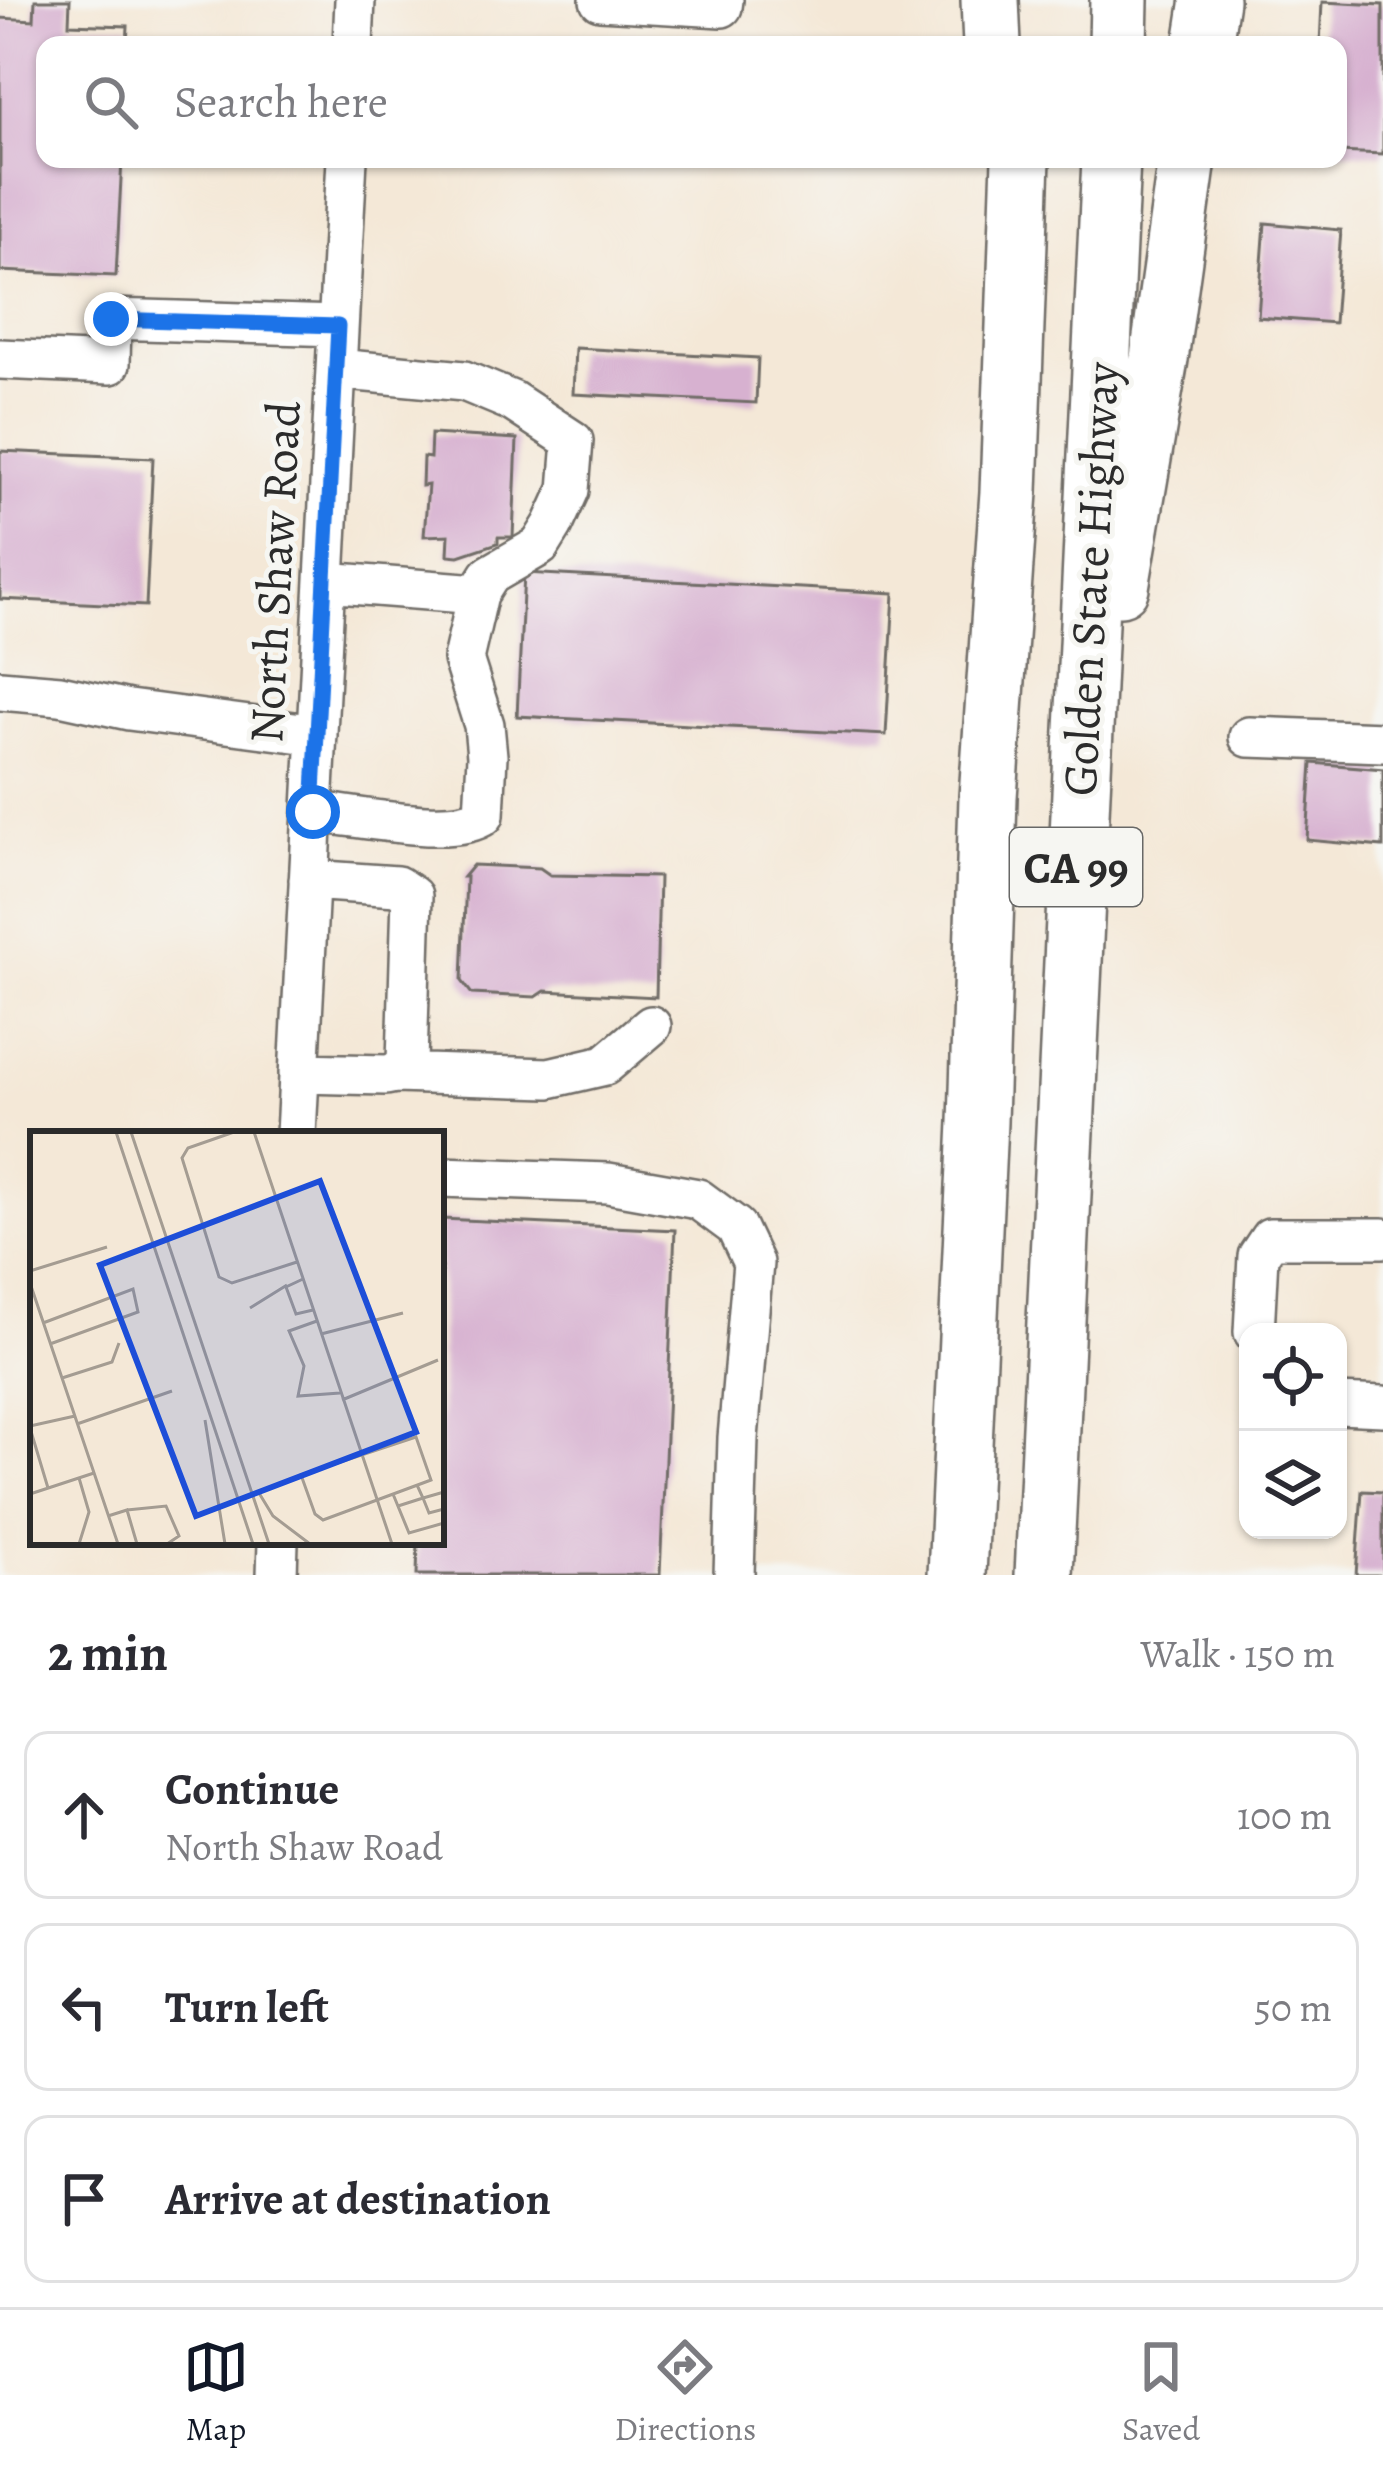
<!DOCTYPE html>
<html lang="en">
<head>
<meta charset="utf-8">
<style>
  body { margin:0; font-family:Alegreya,serif; background:#f7f7f7; color:#2b2b33 }
  .controls { position:absolute; right:36px; bottom:36px; display:grid; overflow:hidden; border-radius:24px; box-shadow:0 3px 9px #0004 }
  .controls button { width:108px; height:108px; display:grid; place-items:center; padding:0; border:0; border-bottom:3px solid #e1e1e2; background:#fff; color:#2b2b33; font:60px sans-serif }
  .stop { position:absolute; width:36px; height:36px; margin:-27px; border:9px solid #1a73e8; border-radius:50%; background:#fff }
  .stop.end { background:#1a73e8; border-color:#fff; box-shadow:0 3px 12px #0008 }
  .list { margin:0; padding:0; list-style:none }
  h2 { display:flex; justify-content:space-between; align-items:center; height:156px; margin:0; padding:0 48px; font-size:51px }
  h2 small { font-size:39px; font-weight:400; color:#7c7c81 }
  .list li { display:grid; grid-template-columns:78px 1fr auto; gap:36px; align-items:center; box-sizing:border-box; height:168px; margin:0 24px 24px; padding:0 24px; border:3px solid #e1e1e2; border-radius:24px }
  .list b { display:block; font-size:45px; white-space:nowrap }
  .list p { margin:0; font-size:39px; white-space:nowrap; color:#7c7c81 }
  .list em { font-size:39px; font-style:normal; color:#7c7c81 }
  .icon { flex:none; width:66px; height:66px; fill:none; stroke:currentColor; stroke-width:2; stroke-linecap:round; stroke-linejoin:round }
  .map { position:relative; flex:none; width:1383px; height:1575px; overflow:hidden }
  .search { position:absolute; background:#fff; box-shadow:0 3px 9px #0004; left:36px; right:36px; top:36px; height:132px; display:flex; align-items:center; gap:30px; box-sizing:border-box; padding:0 42px; border-radius:24px; color:#7c7c81; font-size:45px }
  .sheet { height:732px; background:#fff }
  nav { display:flex; justify-content:space-around; align-items:center; box-sizing:border-box; height:168px; border-top:3px solid #e1e1e2; background:#fff; font-size:33px; color:#7c7c81 }
  nav a { display:grid; justify-items:center; gap:6px }
  nav .on { color:#111827 }
  .map>svg:first-child { display:block }
  .building { fill:#d7b1d0 }
  .lines { fill:none; stroke-linecap:round; stroke-linejoin:round }
  .minor-casing { stroke:#716d67; stroke-width:44 }
  .highway-casing { stroke:#716d67; stroke-width:62 }
  .minor { stroke:#fff; stroke-width:39 }
  .highway { stroke:#fff; stroke-width:57 }
  .route { stroke:#1a73e8; stroke-width:15 }
  .labels { text-anchor:middle; stroke-width:10; stroke-linejoin:round; paint-order:stroke }
  .shield { fill:#f6f6f2; stroke:#686867; stroke-width:3 }
  .shield-label { font-size:45px; font-weight:bold; fill:#2b2b2b }
  .street-label { font-size:48px; fill:#2b2b2b; stroke:#f6f6f2 }
  .inset-road { fill:none; stroke:#a49c92; stroke-width:3 }
  .view { fill:#1d4ed8; fill-opacity:0.15; stroke:#1d4ed8; stroke-width:6 }
  .inset-edge { fill:none; stroke:#2b2b2b; stroke-width:6 }
</style>
</head>
<body>
<div class="map">
<svg width="1383" height="1575" viewBox="0 0 1383 1575">
  <rect width="100%" height="100%" fill="#f6f6f2"/>
  <filter id="ink" filterUnits="userSpaceOnUse"><feTurbulence type="fractalNoise" baseFrequency=".00833" numOctaves="2"/><feDisplacementMap in="SourceGraphic" scale="24" xChannelSelector="R" yChannelSelector="G"/><feConvolveMatrix kernelMatrix="1 2 1 2 8 2 1 2 1" color-interpolation-filters="sRGB"/></filter>
  <filter id="wash" filterUnits="userSpaceOnUse"><feTurbulence type="fractalNoise" baseFrequency=".004" numOctaves="4" result="noise"/><feDisplacementMap in="SourceGraphic" scale="48" xChannelSelector="R" yChannelSelector="G"/><feGaussianBlur stdDeviation="2.7" result="paint"/><feColorMatrix in="noise" values="0 0 0 0 0 0 0 0 0 0 0 0 0 0 0 0 0 1.4 0 .05"/><feComposite in="paint" operator="in"/></filter>
  <g filter="url(#wash)">
    <rect width="100%" height="100%" fill="#f4e8d7"/>
    <g id="blocks">
      <path class="building" d="M35,0H70L69,24L128,26L127,45H45V159H122L116,276L0,271V18L34,20Z
        M1322,2L1383,5V154L1338,152V45H1320Z
        M1265,223L1341,230L1334,323L1258,317Z
        M575,348L758,358L756,403L573,394Z
        M431,434L517,439L513,537H498V543L459,556L448,555L449,535L424,536L428,485L422,486L423,457L430,458Z
        M0,451L153,458L146,606L0,599Z
        M524,573L894,593L886,735L517,716Z
        M1312,763L1383,769V847L1307,840Z
        M473,865L540,868L550,875L659,877L656,997L545,991L536,997L472,994L462,981L466,877H463Z
        M441,1219L675,1230L660,1575H417L418,1542H441Z
        M1362,1491L1383,1492V1575H1356Z"/>
    </g>
  </g>
  <g filter="url(#ink)">
    <use href="#blocks" fill-opacity="0" stroke="#716d67" stroke-width="3"/>
    <g class="lines">
      <defs>
        <path id="minor" d="M600,0L722,7L723,0
          M353,45L355,0
          M0,359L110,364L111,319L338,326
          M325,582L478,594
          M0,690L60,695L129,710L317,735
          M1249,737L1383,742
          M313,812C354,815 453,838 484,815L487,756L484,725L463,659L478,594L490,575L540,546L553,525L569,490L573,441L512,401L464,381L336,369
          M299,1073L386,1075L396,1073L407,1062L412,896L397,886L309,880
          M396,1073L549,1078L605,1065L651,1026
          M296,1134L347,159
          M441,1177L608,1183L698,1199L736,1227L753,1263L738,1438L734,1575
          M1254,1332L1258,1256L1270,1238H1383
          M1338,1404L1383,1406
          M277,1575L278,1542"/>
        <path id="highway" d="M990,0L992,45
          M1118,45L1119,0
          M1203,45L1210,0
          M1120,587L1159,359L1187,159
          M957,1575L978,1122L988,797L1009,492L1021,159
          M1044,1575L1111,159"/>
      </defs>
      <use href="#minor" class="minor-casing"/>
      <use href="#highway" class="highway-casing"/>
      <use href="#minor" class="minor"/>
      <use href="#highway" class="highway"/>
    </g>
  </g>
  <g class="lines" filter="url(#ink)">
    <path class="route" d="M111,319L338,326L313,812"/>
  </g>
  <g class="labels">
    <rect class="shield" x="1010" y="828" width="132" height="78" rx="9"/>
    <g class="shield-label">
      <text x="1076" y="883">CA 99</text>
    </g>
    <g class="street-label">
      <text transform="translate(274 572) rotate(-87)" y="17">North Shaw Road</text>
      <text transform="translate(1090 579) rotate(-87)" y="17">Golden State Highway</text>
    </g>
  </g>
  <g transform="translate(30 1131)">
    <rect width="414" height="414" fill="#f4e8d7"/>
    <path class="inset-road" d="M86,1L223,413M101,1L239,413M204,1L158,17L152,27L189,146L202,152L267,131M224,1L362,413M0,140L77,116M273,148L256,156L266,183L283,179M0,152L88,413M220,177L257,154M287,190L259,200L274,235L268,265L310,262M13,192L103,158L108,181L20,213M291,203L373,182M32,247L82,231L89,212M312,269L408,229M175,289L195,413M47,293L142,260M0,295L45,285M0,297L18,357M386,306L401,349L293,389L285,383L271,344ZM49,347L59,381L49,413M414,361L393,367L399,382L414,378M229,362L243,385L280,413M0,363L64,342M363,363L379,402L414,392M368,375L393,367L387,354M97,379L136,375L149,405L137,413M78,385L97,379L107,413"/>
    <path class="view" d="M290,50L386,301L166,385L70,134Z"/>
    <rect width="414" height="414" class="inset-edge"/>
  </g>
</svg>
<div class="controls">
<button><svg class="icon" aria-label="locate" viewBox="0 0 24 24"><circle cx="12" cy="12" r="6"/><path d="M12 2v4M12 18v4M2 12h4M18 12h4"/></svg></button>
<button><svg class="icon" aria-label="layers" viewBox="0 0 24 24"><path d="M12 4l9 5-9 5-9-5zM3 14l9 5 9-5"/></svg></button>
</div>
<div class="stop" style="left:313px;top:812px"></div>
<div class="stop end" style="left:111px;top:319px"></div>
<div class="search"><svg class="icon" aria-label="search" viewBox="0 0 24 24"><circle cx="10" cy="10" r="6"/><path d="M15 15l6 6"/></svg>Search here</div>
</div>
<section class="sheet">
<h2>2 min<small>Walk · 150 m</small></h2>
<ul class="list">
<li><svg class="icon" aria-label="ahead" viewBox="0 0 24 24"><path d="M12 20V5M6 11l6-6 6 6"/></svg><div><b>Continue</b><p>North Shaw Road</p></div><em>100 m</em></li>
<li><svg class="icon" aria-label="left" viewBox="0 0 24 24"><path d="M17 20v-9H6M10 6l-5 5 5 5"/></svg><div><b>Turn left</b></div><em>50 m</em></li>
<li><svg class="icon" aria-label="arrive" viewBox="0 0 24 24"><path d="M6 21V4h12l-3 4 3 4H6"/></svg><div><b>Arrive at destination</b></div></li>
</ul>
</section>
<nav>
<a class="on"><svg class="icon" aria-label="map" viewBox="0 0 24 24"><path d="M3 6l6-2 6 2 6-2v14l-6 2-6-2-6 2zM9 4v14M15 6v14"/></svg>Map</a>
<a><svg class="icon" aria-label="directions" viewBox="0 0 24 24"><path d="M12 3l9 9-9 9-9-9zM9 14v-3h6M13 9l2 2-2 2"/></svg>Directions</a>
<a><svg class="icon" aria-label="saved" viewBox="0 0 24 24"><path d="M7 4h10v16l-5-4-5 4z"/></svg>Saved</a>
</nav>
</body>
</html>
